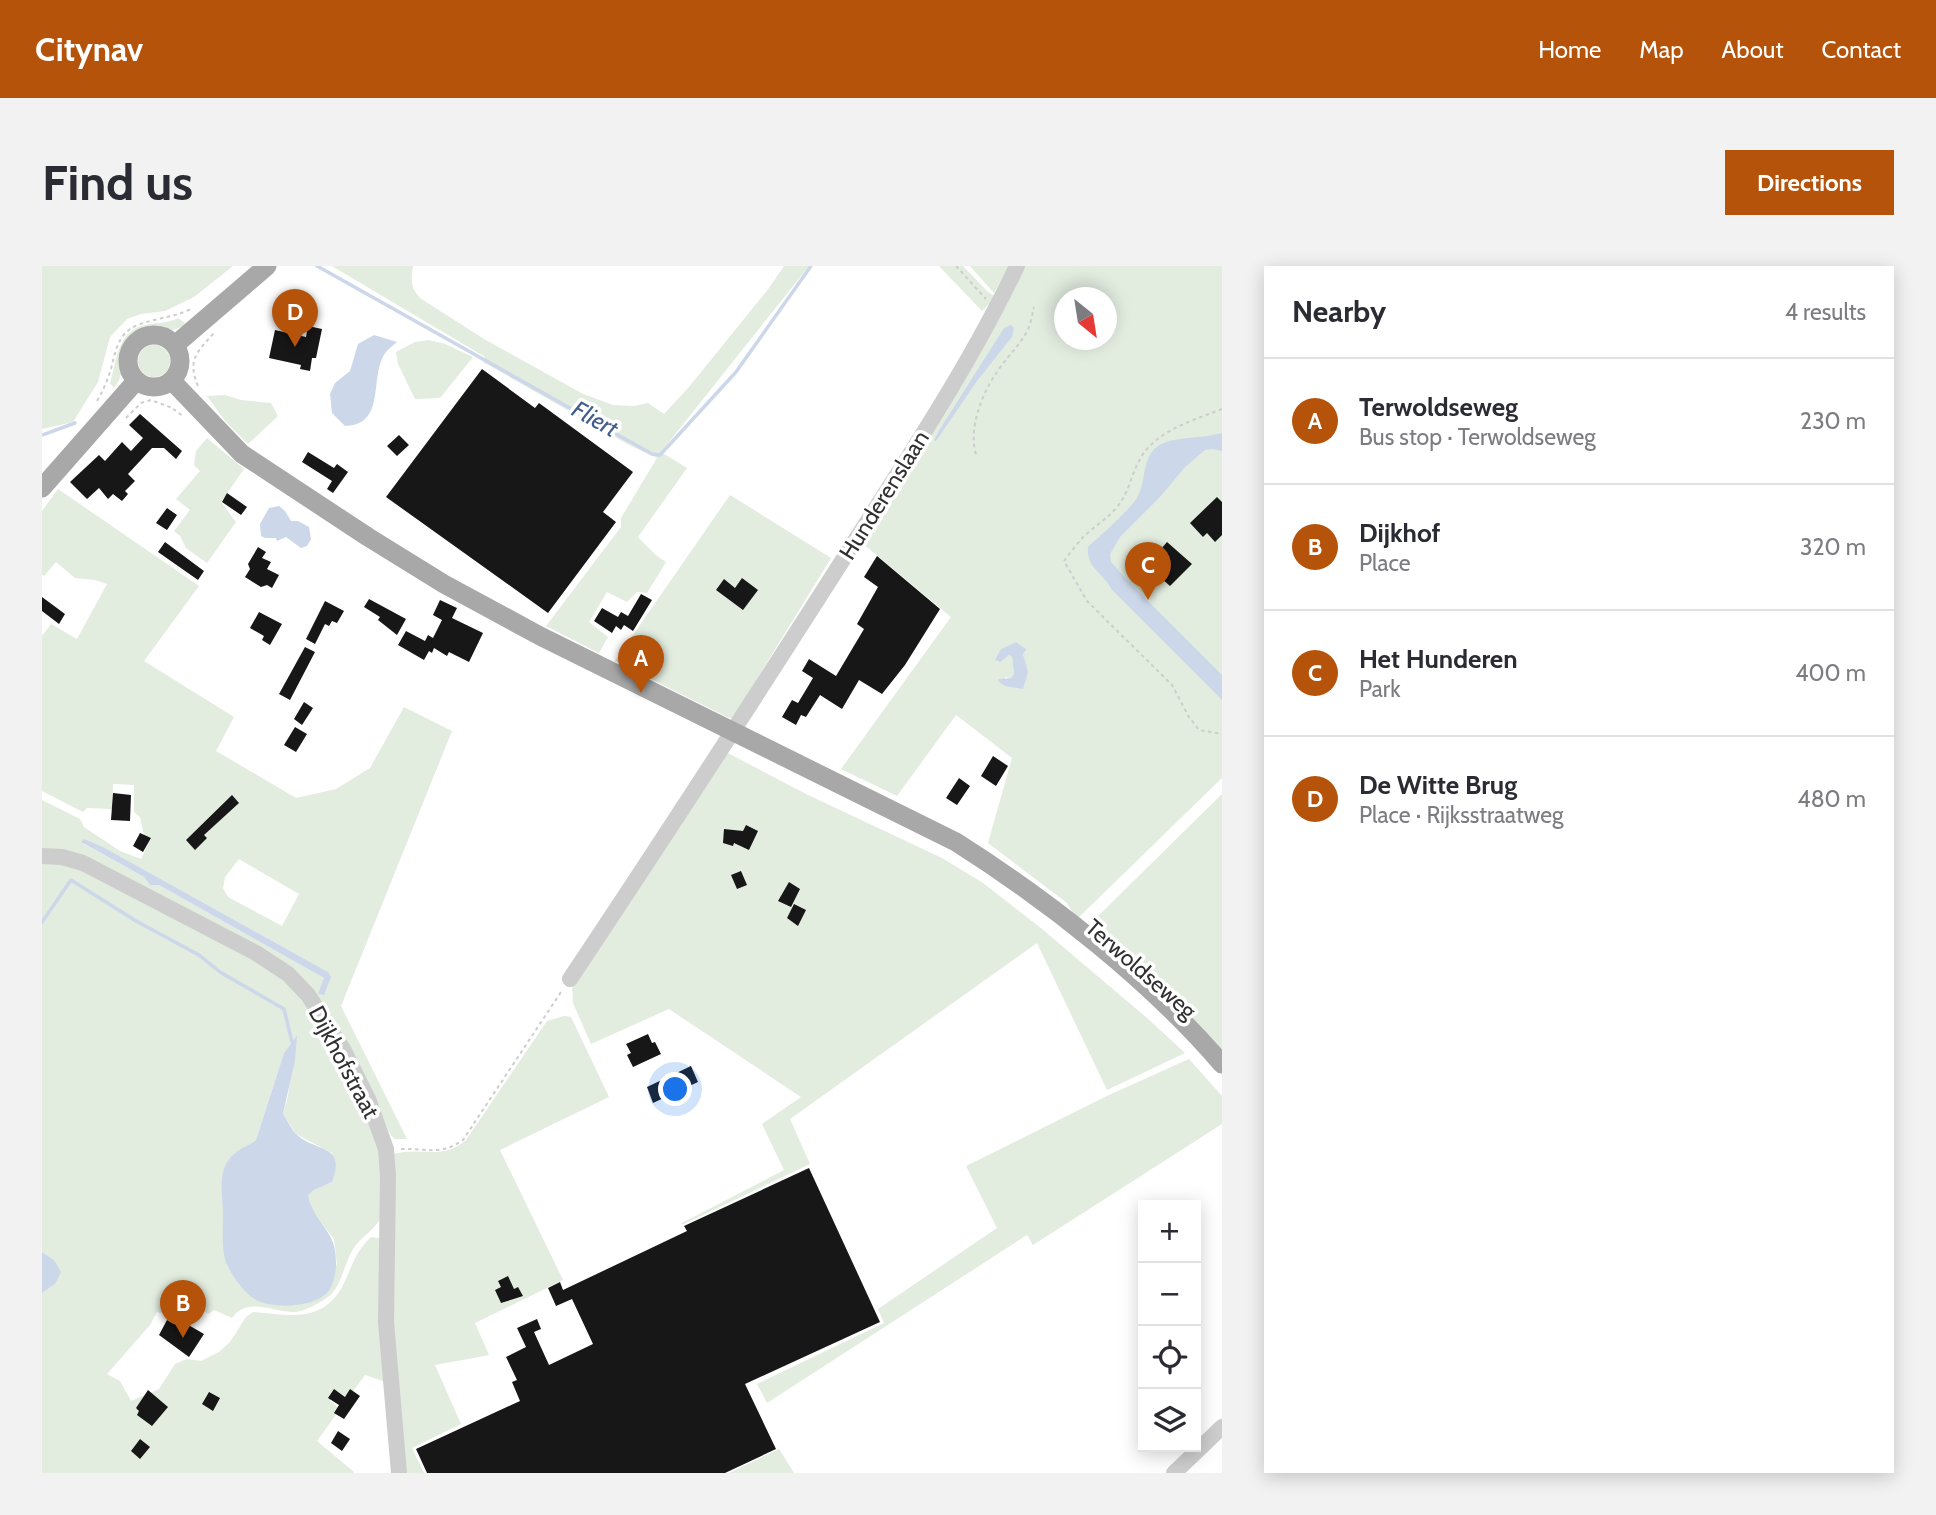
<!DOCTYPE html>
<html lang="en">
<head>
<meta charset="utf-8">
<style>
  body { margin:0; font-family:Cabin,sans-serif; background:#f2f2f3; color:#2b2b33 }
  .controls { position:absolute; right:21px; bottom:21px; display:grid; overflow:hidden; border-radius:0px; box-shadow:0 4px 18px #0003 }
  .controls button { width:63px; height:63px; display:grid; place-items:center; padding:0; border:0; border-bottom:2px solid #e1e1e2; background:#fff; color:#2b2b33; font:35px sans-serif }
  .compass { position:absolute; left:1012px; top:21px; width:63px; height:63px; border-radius:50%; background:#fff; box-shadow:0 4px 18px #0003; rotate:150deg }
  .you { position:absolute; left:634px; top:824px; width:24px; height:24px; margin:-18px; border:5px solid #fff; border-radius:50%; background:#1a73e8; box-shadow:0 0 0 10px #1a73e833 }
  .badge { display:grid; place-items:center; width:46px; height:46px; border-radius:50%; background:#b45309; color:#fff; font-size:23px; font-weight:700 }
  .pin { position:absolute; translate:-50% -58px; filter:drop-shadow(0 2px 4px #0008) }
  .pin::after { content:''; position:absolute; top:37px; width:24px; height:21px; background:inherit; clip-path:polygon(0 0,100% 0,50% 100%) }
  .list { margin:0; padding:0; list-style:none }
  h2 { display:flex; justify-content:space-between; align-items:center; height:91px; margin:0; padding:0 28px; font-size:30px }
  h2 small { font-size:23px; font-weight:400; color:#7c7c81 }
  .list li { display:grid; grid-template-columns:46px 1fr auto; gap:21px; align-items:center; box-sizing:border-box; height:126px; padding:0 28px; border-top:2px solid #e1e1e2 }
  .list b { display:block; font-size:26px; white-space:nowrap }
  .list p { margin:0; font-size:23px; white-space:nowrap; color:#7c7c81 }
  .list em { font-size:23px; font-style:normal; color:#7c7c81 }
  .icon { flex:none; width:38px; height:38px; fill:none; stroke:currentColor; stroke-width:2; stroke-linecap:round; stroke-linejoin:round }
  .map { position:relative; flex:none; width:1180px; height:1207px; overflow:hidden; border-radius:0px }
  header { display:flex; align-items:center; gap:42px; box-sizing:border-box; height:98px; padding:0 35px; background:#b45309; color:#fff }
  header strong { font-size:33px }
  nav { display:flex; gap:38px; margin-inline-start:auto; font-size:24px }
  .intro { display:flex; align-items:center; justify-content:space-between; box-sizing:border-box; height:168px; padding:0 42px }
  h1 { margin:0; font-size:49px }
  .button { padding:18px 32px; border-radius:0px; background:#b45309; color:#fff; font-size:24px; font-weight:700 }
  main { display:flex; gap:42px; padding:0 42px }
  aside { flex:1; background:#fff; border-radius:0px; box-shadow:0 4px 18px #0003 }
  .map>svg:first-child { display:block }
  .green { fill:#e2ecdf; fill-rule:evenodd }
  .water { fill:#ccd7ea }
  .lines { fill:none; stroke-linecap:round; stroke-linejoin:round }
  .stream { stroke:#ccd7ea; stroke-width:3.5 }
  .building { fill:#171717 }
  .path { stroke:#cdcdcd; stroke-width:2; stroke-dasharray:3.5 3.5; stroke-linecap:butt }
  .minor { stroke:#cdcdcd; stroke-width:16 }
  .major { stroke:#a8a8a8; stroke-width:19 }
  .labels { text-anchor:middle; stroke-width:7; stroke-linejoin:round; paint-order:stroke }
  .street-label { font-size:23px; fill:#303030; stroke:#fff }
  .water-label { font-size:24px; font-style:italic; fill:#425d8d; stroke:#fff }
</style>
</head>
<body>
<header>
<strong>Citynav</strong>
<nav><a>Home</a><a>Map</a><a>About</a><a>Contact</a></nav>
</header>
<div class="intro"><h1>Find us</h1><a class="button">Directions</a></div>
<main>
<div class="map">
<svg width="1180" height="1207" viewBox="0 0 1180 1207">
  <rect width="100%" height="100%" fill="#fff"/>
  <path class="green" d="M0,0H191L152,31L123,45L99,48L85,53L68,71L56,116L31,156L0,163Z
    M290,0H371C369,14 368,21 378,32L442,73L541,128L571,139L592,140L606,137L622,148L647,121L727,22L742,0H767L619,186L645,202L596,271C606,281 612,289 624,296L605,327L595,326L585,336L565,326L547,356L566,371L557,387L504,360L579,261V252L615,192L587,179L441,96L443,91Z
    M897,0H921L946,26L954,31L940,45Z
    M928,0H967L952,27Z
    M980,0H1180V512L1035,653L1025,637L946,577L970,492L914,449L855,530L799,503L909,351L819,276ZM1022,32H1064V74H1022ZM974,376L985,385L981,388L984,403L963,420V411L969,412L972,408L970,391L967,389L955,396L959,383Z
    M136,52L144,58C127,71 107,58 91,71C75,85 86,107 72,122L68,117C75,95 75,65 103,59C114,57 126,57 136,52Z
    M387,74L403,78L431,91L398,132L373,133L356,98L354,86L373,76Z
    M96 95a16 16 0 1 1 32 0a16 16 0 1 1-32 0Z
    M183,129L199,134L229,137L236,150L206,178L183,155L165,130Z
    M165,172L202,203L179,236L194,256L165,297L144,282L138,270L132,265L148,244L134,233L158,205L152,199L154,185Z
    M16,223L157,320L102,395L192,451L174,485L254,532L294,523L328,502L362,441L410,465L299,740L365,873H352L347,866L317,802L245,700L0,586V534L38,553L42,561L78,585L99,593L109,572L102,569L98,551L92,546V519L71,518L70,543L45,542L41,546L0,525V370L9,358L35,373L65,318L53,314L33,312L14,296L2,310L0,309V245ZM40,577L63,582L286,706L282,712L117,619H108L102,611ZM197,593L257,628L240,660L186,631L181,622L183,611Z
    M688,229L789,292L691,452H687L573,395Z
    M682,485L764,528L900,592L941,617L1000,663L1105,752L1143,787L1065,824L995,677L748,853L768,898L642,958H638L742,904L720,858L759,831L627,743L549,778L531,737L530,719Z
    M1180,528V787L1045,661Z
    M0,596L26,597L239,707L262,732L314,820L339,883L340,951C332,964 319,971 311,983C302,998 299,1022 286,1031C276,1038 262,1046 250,1046C229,1045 204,1031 190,1052L172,1044L166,1048L137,1027L119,1047L115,1046L108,1059L65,1108L78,1115L89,1135L117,1123L133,1098L145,1093L159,1095L177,1086L188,1076L204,1051L211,1046C252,1050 285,1057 304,1013C311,996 316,983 329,971L342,973L341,1115L323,1109L306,1132L295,1125L288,1135L298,1143L275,1175L312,1206L311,1207H0V1027L13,1018L12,994L0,986ZM254,770L246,830L241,848L254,868L290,887V916L272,924L266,929L271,946L292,973L295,999L266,1036L228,1038L212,1033L185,1000L181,943L193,887L204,882L214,874L242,787Z
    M522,750L529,751L567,831L458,884L521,1014L433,1057L447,1089L393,1099L419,1158L370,1182L382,1207H363L352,1103L349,889C376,879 399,896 424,874L505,755Z
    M1147,793L1180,830V858L991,979L985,969L725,1137L715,1118L842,1057L836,1043L955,962L924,900L1067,829Z
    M737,1183L752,1207H687Z"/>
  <path class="water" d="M969,59L972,62L970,71L935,115L894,175L892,174L898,163L962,62Z
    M332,69L355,76C349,81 343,85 340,93C329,117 342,159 303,160L290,147L288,128L293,117L308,105L316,78Z
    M1180,167V185L1170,183L1163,184L1143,201L1118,231L1078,271L1068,288L1069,296L1084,313L1180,409V434L1070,324C1062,307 1044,302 1046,281C1056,272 1092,240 1096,230C1104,215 1100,191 1116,180C1131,170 1161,173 1180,167Z
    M237,240L243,245L249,255H256L267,261L269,273L265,280L259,282L244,271L235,275L234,272H223L219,270L218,258L227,242Z
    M974,376L985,384L981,388L986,406L981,423L963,420L956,415L957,413L969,412L972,408L970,391L967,389L958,396L953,394L959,383Z
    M42,573L63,582L286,706L289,711L282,729L276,728L282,712L117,619H108L102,611L39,576Z
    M255,769L253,794L241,848C245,854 249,862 253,867C272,887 305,876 290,916L272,924L266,929C273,960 294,962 294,996C295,1004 291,1020 286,1026C271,1042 232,1043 214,1034C204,1029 191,1011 186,1001C179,988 181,964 181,948C181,927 174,904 192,888C198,882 207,880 214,874L242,787Z
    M0,986L12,994L19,1006L13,1018L0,1027Z"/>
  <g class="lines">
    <path class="stream" d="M275,0L610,188L618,189L694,106L769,0
      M0,169L33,157
      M0,656L29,614L94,655L157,689L178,706L242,743L250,776"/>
  </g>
  <path class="building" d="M266,60L280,63L274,92H270L268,105L258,103L259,99L227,92L233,64L264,71Z
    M440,103L493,142L497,137L591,206L561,246L574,256L506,347L344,231Z
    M98,148L140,185L134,193L122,182H110L86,208L93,215L83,225L86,228L80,235L71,228L66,233L57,222L45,233L28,216L57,189L63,195L80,176L89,185L101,172L87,159Z
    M357,169L367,179L355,190L345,180Z
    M266,186L292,202L295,198L306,206L291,227L285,223L290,215L260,196Z
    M185,227L205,241L199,249L180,236Z
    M1175,231L1180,236V269L1173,276L1165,267L1161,271L1148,257Z
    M125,242L135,249L125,264L114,257Z
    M123,276L162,305L156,314L116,286Z
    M1125,276L1150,298L1128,320L1110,304L1118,295L1113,290Z
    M216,281L224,286L220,292L229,296L225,303L237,309L230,322L225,319L219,321L203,311L208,303L206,298Z
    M835,290L898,343L863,399L840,428L817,414L800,443L778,429L764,451L759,449L754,459L740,451L750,434L756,437L771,412L760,405L767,393L794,410L822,363L815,358L836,321L822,311Z
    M700,312L716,324L701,344L674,324L682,313L693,322Z
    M599,328L610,334L591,365L582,359L579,364L574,360L570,367L552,355L560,342L576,351L579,346L586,350Z
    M0,331L23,348L17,358L0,345Z
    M327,333L364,353L355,369L336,354L338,351L322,341Z
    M398,334L415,342L410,352L441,367L427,396L407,386L405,390L392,382L390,387L387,385L382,394L356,379L364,365L383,375L386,369L391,372L400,354L391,349Z
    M283,335L302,345L295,357L290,355L287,360L283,358L273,378L264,373Z
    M217,346L240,358L228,379L220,374L222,370L208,362Z
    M263,381L273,386L248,434L237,428Z
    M262,436L271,442L260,459L252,453Z
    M253,461L265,468L254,486L242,479Z
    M951,490L966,500L954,520L939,510Z
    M917,512L928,520L915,539L904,532Z
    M71,527L89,529L88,555L69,554Z
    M190,529L197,537L162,569L165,572L153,584L144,574Z
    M704,559L716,565L707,584L692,577L691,580L681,577L682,563L701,565Z
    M98,567L109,572L101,586L91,580Z
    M699,605L705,619L695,623L689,609Z
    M747,616L758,623L749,641L736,635Z
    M752,638L764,644L756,660L745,652Z
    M606,768L610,777L613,776L619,788L591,801L585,789L589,787L584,778Z
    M649,800L656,816L611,837L605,821Z
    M767,902L838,1056L703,1118L734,1183L683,1207H385L374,1183L478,1135L470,1116L475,1114L464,1091L484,1081L475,1062L495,1053L499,1063L492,1066L507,1099L551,1078L530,1033L514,1040L506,1022L518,1016L521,1024L645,965L642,960Z
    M466,1010L472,1023L476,1021L481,1030L459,1037L453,1024L459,1021L456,1015Z
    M136,1053L162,1068L147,1091L117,1069L125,1054L132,1058Z
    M292,1123L303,1131L308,1123L318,1130L302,1153L292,1147L297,1139L286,1132Z
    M106,1124L126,1141L110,1160L95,1149L97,1145L94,1142Z
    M167,1126L178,1132L171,1145L160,1138Z
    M296,1165L308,1173L300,1185L289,1177Z
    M98,1173L108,1181L98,1193L89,1185Z"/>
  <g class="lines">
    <path class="path" d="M914,0L944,33
      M156,120C145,94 155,86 172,67
      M55,135C60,126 64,118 67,109C74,89 73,68 96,59C113,52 130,52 149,43
      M131,143L141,150
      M1180,143C1152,154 1113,165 1098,193C1089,209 1087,227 1075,241C1065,253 1053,260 1042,270C1035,278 1028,287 1022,295L1045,335L1130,419L1147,451L1157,464L1180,468
      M84,152L99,137L109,134L130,142
      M934,188C926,163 940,127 955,106C964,92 976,81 984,67C989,59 990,49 992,41
      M359,883C385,882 398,890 421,874L519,726"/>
    <path class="minor" d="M0,590L20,591L41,597L214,687L246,708L266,729L301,783L326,833L344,883L346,910L344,1056L357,1207
      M528,713C624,569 718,424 811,278C869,187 929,97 975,0
      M1132,1207L1180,1161"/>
    <path class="major" d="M86 95a26 26 0 1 1 52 0a26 26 0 1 1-52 0Z
      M133,79L225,0
      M130,115L200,188L326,271L402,318L498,370L914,576C1007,635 1108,714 1180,798
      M0,222L94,115"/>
  </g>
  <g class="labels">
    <g class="street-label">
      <text transform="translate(842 229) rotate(-58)" y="8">Hunderenslaan</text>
      <text transform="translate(1099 703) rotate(41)" y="8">Terwoldseweg</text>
      <text transform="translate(302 796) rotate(62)" y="8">Dijkhofstraat</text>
    </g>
    <g class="water-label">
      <text transform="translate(553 153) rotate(29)" y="8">Fliert</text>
    </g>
  </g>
</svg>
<div class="controls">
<button>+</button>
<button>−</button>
<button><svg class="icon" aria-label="locate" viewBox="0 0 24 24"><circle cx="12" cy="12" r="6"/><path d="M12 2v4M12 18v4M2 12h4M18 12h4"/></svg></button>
<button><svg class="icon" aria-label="layers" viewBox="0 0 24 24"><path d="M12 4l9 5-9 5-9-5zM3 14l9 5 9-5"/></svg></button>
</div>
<svg class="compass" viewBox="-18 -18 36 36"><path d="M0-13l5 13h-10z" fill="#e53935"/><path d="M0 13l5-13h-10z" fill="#7c7c81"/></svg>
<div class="you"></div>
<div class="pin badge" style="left:599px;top:427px">A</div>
<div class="pin badge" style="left:141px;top:1072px">B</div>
<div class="pin badge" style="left:1106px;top:334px">C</div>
<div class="pin badge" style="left:253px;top:81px">D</div>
</div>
<aside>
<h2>Nearby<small>4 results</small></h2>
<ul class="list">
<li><span class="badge">A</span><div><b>Terwoldseweg</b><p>Bus stop · Terwoldseweg</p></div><em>230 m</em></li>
<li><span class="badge">B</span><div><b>Dijkhof</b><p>Place</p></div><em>320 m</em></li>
<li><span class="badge">C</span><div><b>Het Hunderen</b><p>Park</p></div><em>400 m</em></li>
<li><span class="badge">D</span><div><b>De Witte Brug</b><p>Place · Rijksstraatweg</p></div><em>480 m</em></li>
</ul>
</aside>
</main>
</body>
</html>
